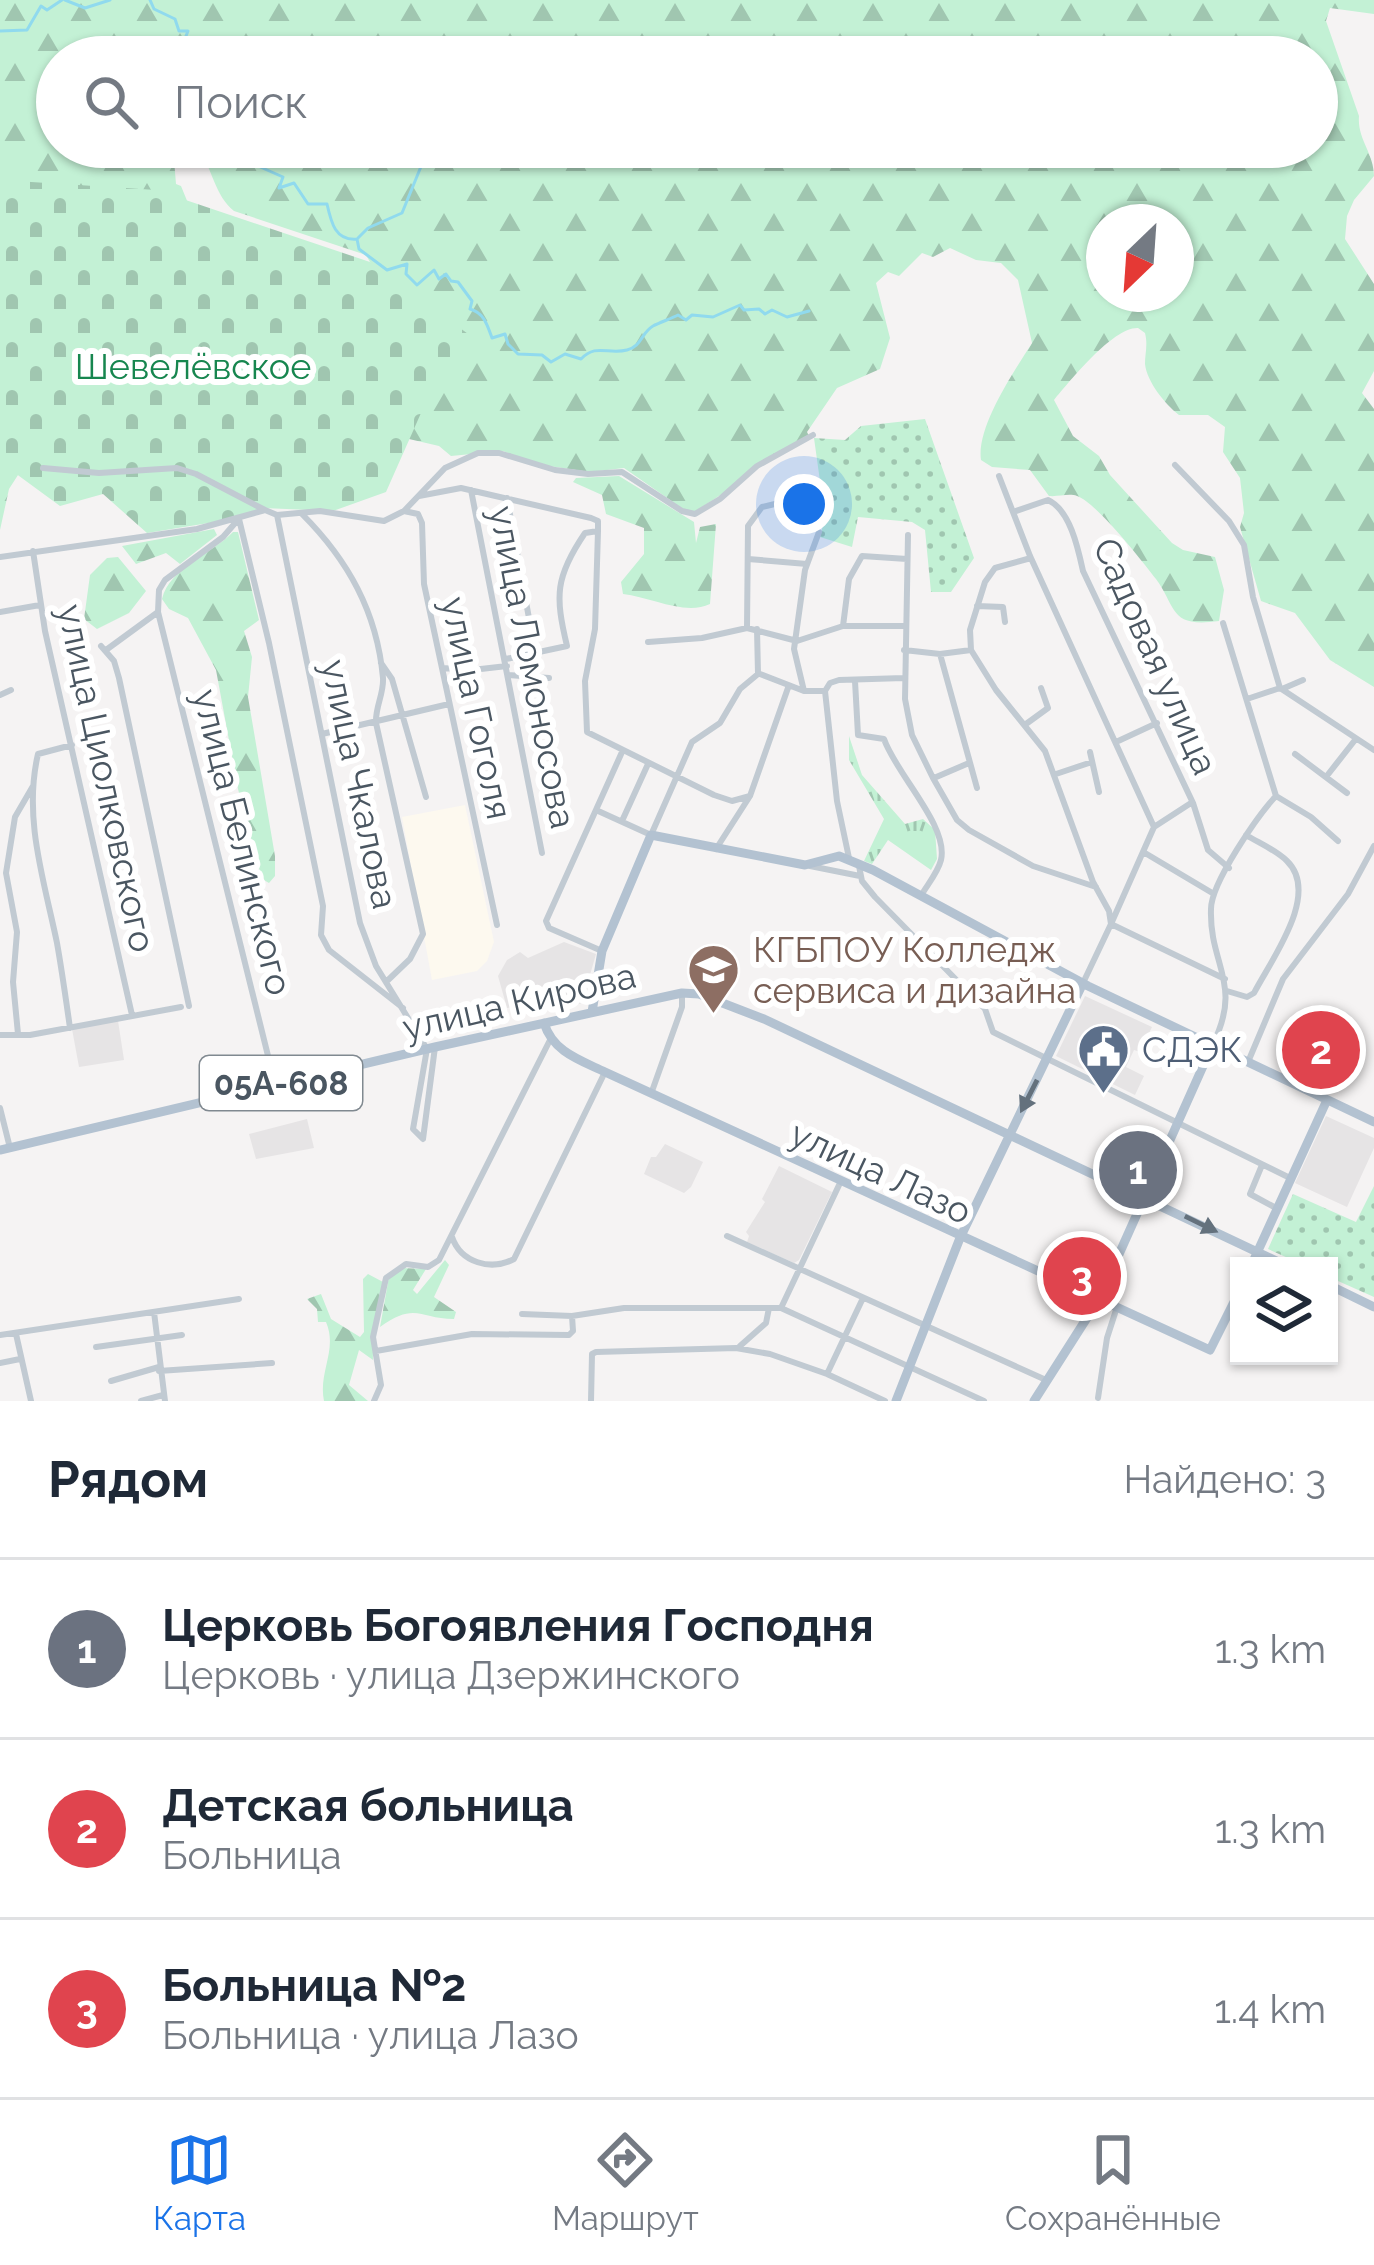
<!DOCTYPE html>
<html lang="ru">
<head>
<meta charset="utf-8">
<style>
  body { margin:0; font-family:Raleway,sans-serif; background:#f6f6f7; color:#1f2937 }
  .controls { position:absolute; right:36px; bottom:36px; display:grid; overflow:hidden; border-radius:0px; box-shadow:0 3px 9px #0004 }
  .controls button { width:108px; height:108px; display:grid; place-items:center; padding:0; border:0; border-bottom:3px solid #e0e1e3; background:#fff; color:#1f2937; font:60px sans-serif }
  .compass { position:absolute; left:1086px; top:204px; width:108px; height:108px; border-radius:50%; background:#fff; box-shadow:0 3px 9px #0004; rotate:205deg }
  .you { position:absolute; left:804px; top:504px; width:42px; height:42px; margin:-30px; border:9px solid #fff; border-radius:50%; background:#1a73e8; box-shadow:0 0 0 18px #1a73e833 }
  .badge { display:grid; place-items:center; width:78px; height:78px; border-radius:50%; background:#1a73e8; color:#fff; font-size:39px; font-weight:700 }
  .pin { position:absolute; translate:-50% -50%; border:6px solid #fff; box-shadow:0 3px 12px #0006 }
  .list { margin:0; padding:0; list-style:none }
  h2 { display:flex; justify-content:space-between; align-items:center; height:156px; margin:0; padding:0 48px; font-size:51px }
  h2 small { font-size:39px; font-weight:400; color:#747a83 }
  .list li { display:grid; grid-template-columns:78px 1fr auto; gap:36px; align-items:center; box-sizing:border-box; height:180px; padding:0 48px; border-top:3px solid #e0e1e3 }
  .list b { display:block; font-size:45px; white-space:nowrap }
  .list p { margin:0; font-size:39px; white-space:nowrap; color:#747a83 }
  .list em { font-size:39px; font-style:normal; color:#747a83 }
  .icon { flex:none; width:66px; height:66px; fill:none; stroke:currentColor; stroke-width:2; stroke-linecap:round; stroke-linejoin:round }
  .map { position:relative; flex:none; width:1374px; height:1401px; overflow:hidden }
  .search { position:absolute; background:#fff; box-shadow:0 3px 9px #0004; left:36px; right:36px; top:36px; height:132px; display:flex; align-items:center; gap:30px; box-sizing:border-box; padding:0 42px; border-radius:66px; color:#747a83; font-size:45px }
  .sheet { height:696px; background:#fff }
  nav { display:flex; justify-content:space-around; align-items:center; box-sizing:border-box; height:168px; border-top:3px solid #e0e1e3; background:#fff; font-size:33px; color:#747a83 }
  nav a { display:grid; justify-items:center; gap:6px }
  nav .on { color:#1a73e8 }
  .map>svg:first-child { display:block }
  .commercial { fill:#fdf9ef }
  .education { fill:#e6e4e5 }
  .grass { fill:url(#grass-tufts) }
  .forest { fill:url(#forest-firs); fill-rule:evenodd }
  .cemetery { fill:url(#cemetery-stones) }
  .park { fill:url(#park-dots) }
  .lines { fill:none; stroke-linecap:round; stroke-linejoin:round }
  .stream { stroke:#90daee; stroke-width:3 }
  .minor { stroke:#c1cad2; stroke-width:6 }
  .major { stroke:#b3c2d1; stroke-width:9 }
  .oneway { fill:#64717d }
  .labels { text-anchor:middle; stroke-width:12; stroke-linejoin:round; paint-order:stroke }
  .shield { fill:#fff; stroke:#808990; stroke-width:3 }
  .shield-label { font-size:33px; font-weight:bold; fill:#4a5661 }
  .park-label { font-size:36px; fill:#17864f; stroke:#fff }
  .street-label { font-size:36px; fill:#4a5661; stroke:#fff }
  .education-label { font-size:36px; fill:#785e54; stroke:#fff; text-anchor:start }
  .service-label { font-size:36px; fill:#4e5e75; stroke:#fff; text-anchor:start }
</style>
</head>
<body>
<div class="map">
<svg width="1374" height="1401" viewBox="0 0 1374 1401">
  <defs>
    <pattern id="grass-tufts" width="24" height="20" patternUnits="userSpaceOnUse" patternTransform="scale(3)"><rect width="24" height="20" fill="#c3f1d5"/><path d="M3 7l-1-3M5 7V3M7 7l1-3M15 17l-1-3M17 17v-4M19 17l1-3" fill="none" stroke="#a0c6b0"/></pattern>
    <pattern id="forest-firs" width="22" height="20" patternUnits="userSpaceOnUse" patternTransform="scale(3)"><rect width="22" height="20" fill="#c3f1d5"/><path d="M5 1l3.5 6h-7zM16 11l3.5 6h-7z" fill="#a0c6b0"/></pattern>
    <pattern id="cemetery-stones" width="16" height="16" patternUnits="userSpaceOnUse" patternTransform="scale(3)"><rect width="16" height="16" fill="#c3f1d5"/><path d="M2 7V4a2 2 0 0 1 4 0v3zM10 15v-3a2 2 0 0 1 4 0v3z" fill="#a0c6b0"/></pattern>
    <pattern id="park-dots" width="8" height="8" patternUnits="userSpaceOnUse" patternTransform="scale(3)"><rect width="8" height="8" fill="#c3f1d5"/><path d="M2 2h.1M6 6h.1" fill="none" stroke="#a0c6b0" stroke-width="1.8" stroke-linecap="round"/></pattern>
  </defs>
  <rect width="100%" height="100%" fill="#f5f3f3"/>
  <path class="commercial" d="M465,805L494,942L487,961L477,971L432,980L402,817Z"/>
  <path class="education" d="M564,942L596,954L582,1003L548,1011L545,1003L507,1008L498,976L507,960L520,952L528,958Z
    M1085,996L1152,1027L1140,1052L1134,1050L1126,1067L1144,1076L1135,1095L1056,1056Z
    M118,1021L124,1060L79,1067L72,1029Z
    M1326,1116L1374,1138V1148L1347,1207L1295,1183Z
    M307,1119L314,1148L256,1159L249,1134Z
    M665,1144L703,1162L691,1187L684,1193L644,1174L651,1157H656Z
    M779,1166L832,1192L799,1260L794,1263L747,1242L749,1236L746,1232L765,1202L762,1199Z"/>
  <path class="grass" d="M849,736L862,775L905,824L923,819L935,830L937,859L931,870L888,840L872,864L864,861L884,819L849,760Z"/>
  <path class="forest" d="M0,0H1374V14L1330,8L1326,21L1359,116C1357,139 1374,153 1374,176L1354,200L1347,216L1345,239L1374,284V371L1362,393L1374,409V687L1330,660L1295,613L1261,601L1240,527L1244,513L1240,478L1223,452L1225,427L1208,415H1179C1165,404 1147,382 1145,364C1145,353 1148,345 1145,333L1138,328C1113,327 1070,381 1054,400L1073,436L1099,456L1110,475L1172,543L1183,550L1215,557L1224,590L1219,621C1169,628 1177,608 1156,579C1142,561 1097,503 1077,496C1069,493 1058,497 1049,496L1030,470L992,467L981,460C976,427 1015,370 1032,343L1018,280L1001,263L976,260L950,248L933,257L922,253L899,276L888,272L876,283L890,338L880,369L837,388L807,432L809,436C767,458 734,488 694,512L683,509L624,468L590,472L535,464L503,451L451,456L439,446L409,439L375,271L366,255L234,211C215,196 212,168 198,147H1317V57H161L153,41L148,40L127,57H57V147H173L176,184L181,186L190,208L9,489L0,530ZM1104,222H1176V294H1104Z
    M619,476L694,522L696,543L700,527L716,524L710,604C685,616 651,597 623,594L621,582L644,554V528L606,514L602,495L573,482L576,478Z
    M214,529L217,535L180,564L166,553L136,564L122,546Z
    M233,532H238L259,620L244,631L252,657L248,697L275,856V876L269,883L262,879L238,789L216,670L188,618L169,609L162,599C170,567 212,554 233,532Z
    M118,557L146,591L129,613L97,629L84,619L90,575L107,558Z
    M445,1260L449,1265L434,1297L456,1312L454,1319C420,1319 416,1301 380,1327L389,1277L401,1268L426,1269L413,1290L417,1294Z
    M368,1274L383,1282C380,1309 372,1334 373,1360L359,1350L349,1385L368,1401H324C318,1372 338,1350 326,1322H318L317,1309L307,1299L321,1294L331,1319L360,1337L364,1332L363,1279Z"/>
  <path class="cemetery" d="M0,180L156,190L370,262L479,342L421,413L386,492L333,511L263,508L221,521L147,533L103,494L60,506L0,462Z"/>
  <path class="park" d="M925,419L974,558L951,592H931L925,530L912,522L858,517L852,547L820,537L825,517L814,438L845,440L861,426Z
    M1374,1186V1297L1329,1277V1266H1306L1268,1249L1293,1194L1356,1222Z"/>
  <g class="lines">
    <path class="stream" d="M65,0L85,8L110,0
      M150,0L154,9L175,19L179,31H188L182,46L196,48L200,57
      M0,31L27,30L41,6L47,10L62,0
      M249,147L259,156L258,166L283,177L279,188L294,183L308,204H327C331,222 335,241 357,239L359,249L387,270L407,264L406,274L417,285L434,270L439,279L446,274L451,281L458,282L472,301L470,309C484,313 487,324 492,338L505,334L508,344L518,354L542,355L551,362L565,354L581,359C596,343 608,355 627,350C642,346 641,333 653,326C659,323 672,318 678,315L686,320L692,315L713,317L740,305L744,310L759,309L765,314L772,310L787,317L809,311
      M358,238L368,228L402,213L429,147"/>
    <path class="minor" d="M1175,465L1229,521L1244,545L1253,597L1280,688L1374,750
      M43,468L99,473L177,468L196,474L265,510
      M999,476L1030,556L1154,827L1111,924L1225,979
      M471,490L542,853
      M419,496L461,488L591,518L598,521V531
      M507,498L535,651
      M404,511L418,514L422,523L424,584L497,925
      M1013,512L1048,500C1070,510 1078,548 1083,571L1193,803L1208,850L1229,868
      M302,514C348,560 377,612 383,678C384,694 375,707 376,723L423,934L410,959L386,982
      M277,515L360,923L376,966L427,1049L413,1129L423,1139L435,1047
      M239,519L269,643L323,906L321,935L329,950L403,1008
      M236,522L223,537L165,580L159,590L158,612L275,1084
      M598,531L595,629L585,681L587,732L714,795L732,801L750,796
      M908,535L905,699L912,735L933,778L957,820L969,830L1033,866L1096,887
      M33,551L45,631L132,1015
      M0,557L197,529L265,510L277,515L320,511L384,521L404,511L445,468L478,453H499L555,470L588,474L622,472L682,511L695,514L720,499L757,466L813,435
      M1031,558L995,568L985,582L970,630L971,650L996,690L1045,751L1093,882L1109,911L1111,924L1083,983
      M748,559L807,564
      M977,606L1003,607L1005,622
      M0,612L40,605
      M1223,623L1276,796L1311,817L1338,841
      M843,626L849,579L862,556L907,559
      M747,628L748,526L762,507L787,501
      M797,641L843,626H903
      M648,642L702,638L747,628L797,641
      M101,646L114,661L119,678L189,1006
      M106,650L158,612
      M904,650L940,654L971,650
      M940,654L977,788
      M506,659L567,646C555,596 555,577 585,533L598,531
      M381,663L392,679L426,797
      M442,668L472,670L507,666
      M760,674L804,691H825
      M508,675L549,678
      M855,681L858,735L884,739C896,774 949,826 941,860C938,872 928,884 922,894
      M1282,689L1303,680
      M804,691L794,649L805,570L819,532
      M825,691L837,801L849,858
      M825,691L830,683L839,680L904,678
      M0,695L11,690
      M1247,699L1280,688
      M1026,724L1048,708L1041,688
      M322,734L449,704
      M1116,742L1157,723
      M1090,752L1099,792
      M1295,754L1347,793
      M1056,774L1092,762
      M1326,777L1355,740
      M934,778L969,763
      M596,810L651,835L692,742L720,723L740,689L758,674L757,629
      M622,821L648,764
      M1154,827L1191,803
      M716,849L750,796L789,685
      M1145,853L1214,894
      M810,866L860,876
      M859,866L862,881L875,897L985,1009L993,1032L1290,1178
      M602,951L549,928L546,921L622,752
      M1227,991L1247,997L1254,993C1271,960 1321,894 1287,861C1276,850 1259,843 1246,835
      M70,1028C66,1000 62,971 57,943C44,880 23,818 38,754L72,745
      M18,1034L13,982L17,932L6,873L15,817L33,786
      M0,1035H30L181,1007
      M1212,1046C1244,983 1209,966 1211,909C1211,883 1258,815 1276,796
      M1248,1062L1283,979L1348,894L1374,846
      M651,1094L682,1007V993
      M0,1108L10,1148
      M1262,1165L1250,1194L1276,1208
      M727,1236L1046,1380
      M452,1237C461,1263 491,1271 514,1259L605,1072
      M781,1308L840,1183
      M154,1312L165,1401
      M522,1314L572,1316L624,1308H781L984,1401
      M16,1334L31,1401
      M0,1335L239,1299
      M740,1346L766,1323L769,1308
      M96,1347L182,1335
      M376,1351L472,1334L569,1335L573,1331L572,1316
      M0,1363L20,1359
      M159,1371L272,1363
      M827,1374L863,1298
      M111,1381L159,1367
      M1098,1398L1107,1338L1117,1307
      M141,1401L163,1395
      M374,1401L381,1385L373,1337L386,1278L406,1264L428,1267L439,1260L550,1040
      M591,1401L592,1354L596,1352L736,1348L770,1354L827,1374L885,1401"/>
    <path class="major" d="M592,1012L602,951L651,835L805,865L839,856L873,870L1088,986L1374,1122
      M544,1023C553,1052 580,1060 605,1072L1210,1350L1239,1292
      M0,1150L435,1047L682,993L699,994L764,1019L1287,1266
      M1251,1266L1327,1100
      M1329,1285L1374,1307
      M896,1401L960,1238L1083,983
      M1034,1401L1099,1299L1212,1046"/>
  </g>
  <defs><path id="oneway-solid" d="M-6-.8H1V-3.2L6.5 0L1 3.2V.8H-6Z" transform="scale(3)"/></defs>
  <g class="oneway">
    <use href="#oneway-solid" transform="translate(1029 1096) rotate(117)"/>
    <use href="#oneway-solid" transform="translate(1201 1224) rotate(26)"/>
  </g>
  <defs>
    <symbol id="university-pin" viewBox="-11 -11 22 30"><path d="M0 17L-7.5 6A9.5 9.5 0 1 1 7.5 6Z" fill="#8d6e63" stroke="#fff"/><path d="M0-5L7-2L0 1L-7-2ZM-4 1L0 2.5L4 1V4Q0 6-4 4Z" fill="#fff"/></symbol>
    <symbol id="civic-pin" viewBox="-11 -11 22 30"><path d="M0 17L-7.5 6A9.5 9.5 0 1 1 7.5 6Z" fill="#5c6f8a" stroke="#fff"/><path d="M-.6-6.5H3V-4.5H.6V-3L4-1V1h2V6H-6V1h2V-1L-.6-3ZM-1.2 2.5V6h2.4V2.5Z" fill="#fff"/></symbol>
  </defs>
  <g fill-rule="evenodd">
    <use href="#university-pin" x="684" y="940" width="59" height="81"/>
    <use href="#civic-pin" x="1074" y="1020" width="59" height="81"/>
  </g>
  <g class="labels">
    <rect class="shield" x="200" y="1056" width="162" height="54" rx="9"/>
    <g class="shield-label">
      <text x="281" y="1095">05А-608</text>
    </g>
    <g class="park-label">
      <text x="193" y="379">Шевелёвское</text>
    </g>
    <g class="street-label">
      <text transform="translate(1156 656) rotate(66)" y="13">Садовая улица</text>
      <text transform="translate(533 667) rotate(79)" y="13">улица Ломоносова</text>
      <text transform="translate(477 708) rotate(78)" y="13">улица Гоголя</text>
      <text transform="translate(107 778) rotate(78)" y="13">улица Циолковского</text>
      <text transform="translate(360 784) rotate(78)" y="13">улица Чкалова</text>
      <text transform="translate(243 842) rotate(76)" y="13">улица Белинского</text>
      <text transform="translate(519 1001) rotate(-13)" y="13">улица Кирова</text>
      <text transform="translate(881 1172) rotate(25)" y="13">улица Лазо</text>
    </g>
    <g class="education-label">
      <text x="753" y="962">КГБПОУ Колледж<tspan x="753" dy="41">сервиса и дизайна</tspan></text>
    </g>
    <g class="service-label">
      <text x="1142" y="1062">СДЭК</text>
    </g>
  </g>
</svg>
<div class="controls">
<button><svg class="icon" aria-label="layers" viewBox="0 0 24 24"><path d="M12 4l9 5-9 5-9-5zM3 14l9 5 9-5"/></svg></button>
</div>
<svg class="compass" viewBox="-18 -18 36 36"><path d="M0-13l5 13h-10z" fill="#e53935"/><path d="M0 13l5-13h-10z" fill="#747a83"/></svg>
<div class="you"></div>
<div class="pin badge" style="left:1138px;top:1170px;background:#6b7280">1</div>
<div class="pin badge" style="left:1321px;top:1050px;background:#e0444e">2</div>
<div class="pin badge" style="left:1082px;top:1276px;background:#e0444e">3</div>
<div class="search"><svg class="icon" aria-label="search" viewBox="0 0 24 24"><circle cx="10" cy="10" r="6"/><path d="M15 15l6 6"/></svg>Поиск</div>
</div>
<section class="sheet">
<h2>Рядом<small>Найдено: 3</small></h2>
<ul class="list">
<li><span class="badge" style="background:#6b7280">1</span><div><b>Церковь Богоявления Господня</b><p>Церковь · улица Дзержинского</p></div><em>1.3 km</em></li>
<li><span class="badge" style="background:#e0444e">2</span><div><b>Детская больница</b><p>Больница</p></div><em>1.3 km</em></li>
<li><span class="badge" style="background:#e0444e">3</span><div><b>Больница №2</b><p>Больница · улица Лазо</p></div><em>1.4 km</em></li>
</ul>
</section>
<nav>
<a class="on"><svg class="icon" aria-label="map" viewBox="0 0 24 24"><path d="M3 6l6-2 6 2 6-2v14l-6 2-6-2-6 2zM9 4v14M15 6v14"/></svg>Карта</a>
<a><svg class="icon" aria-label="directions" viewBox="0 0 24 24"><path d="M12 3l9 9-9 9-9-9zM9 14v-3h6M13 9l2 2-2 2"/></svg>Маршрут</a>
<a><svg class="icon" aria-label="saved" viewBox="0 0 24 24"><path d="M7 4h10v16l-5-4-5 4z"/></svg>Сохранённые</a>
</nav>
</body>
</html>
